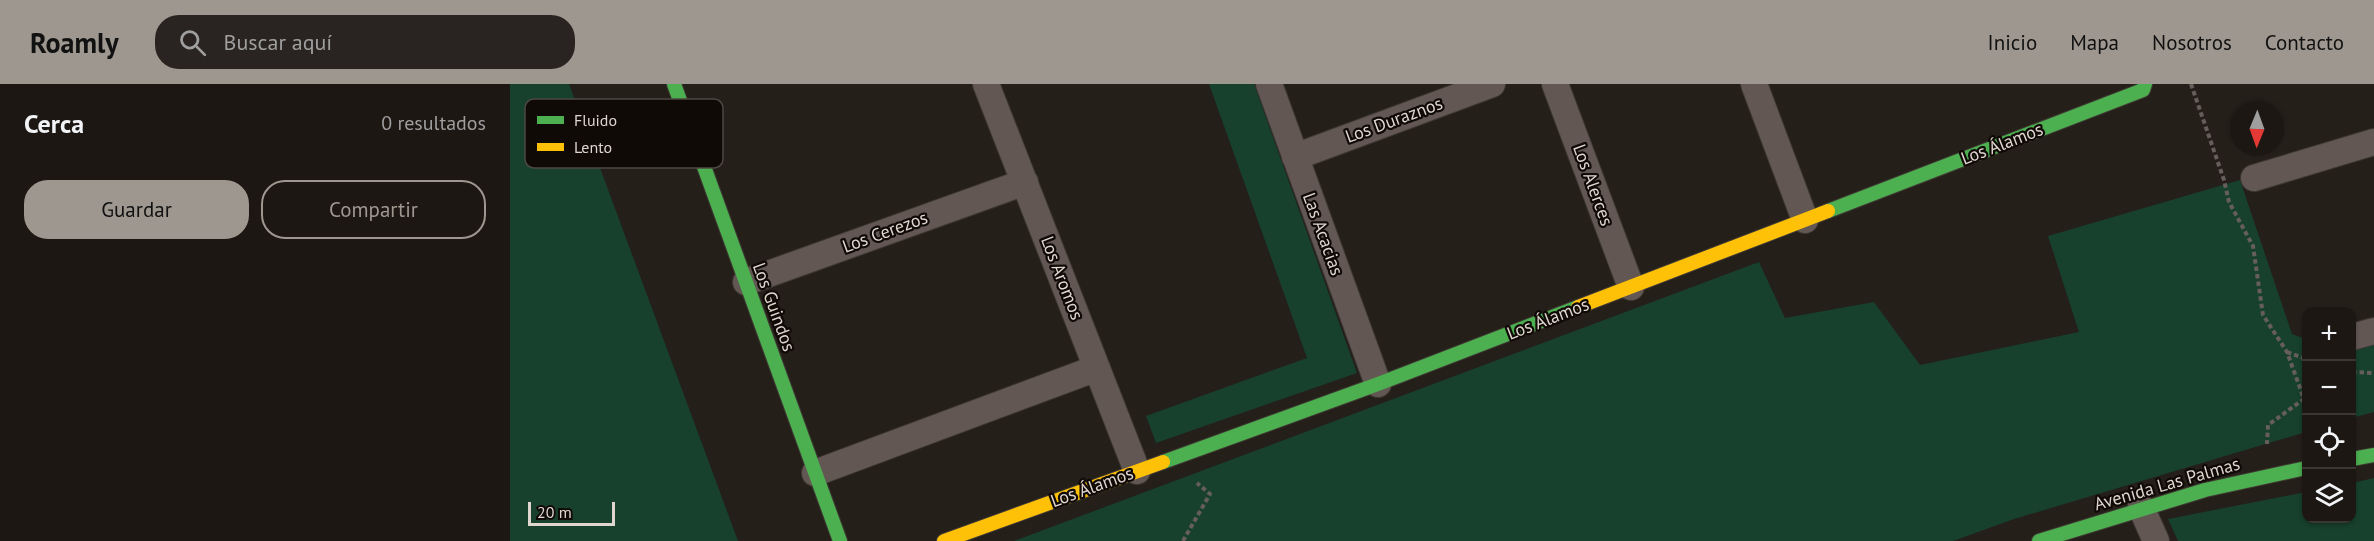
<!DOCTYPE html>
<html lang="es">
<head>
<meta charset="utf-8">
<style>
  body { margin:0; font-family:"PT Sans",sans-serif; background:#292421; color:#f1f3f6 }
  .controls { position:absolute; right:18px; bottom:18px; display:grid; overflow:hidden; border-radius:12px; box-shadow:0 2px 4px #0004 }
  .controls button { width:54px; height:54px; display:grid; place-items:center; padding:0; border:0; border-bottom:2px solid #3a3633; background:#1c1713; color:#f1f3f6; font:30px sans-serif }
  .compass { position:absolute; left:1720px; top:18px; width:54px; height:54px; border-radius:50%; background:#1c1713; box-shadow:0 2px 4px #0004; rotate:181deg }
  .scale { position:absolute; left:18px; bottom:15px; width:87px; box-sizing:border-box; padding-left:6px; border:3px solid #dfd7cf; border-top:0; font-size:16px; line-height:21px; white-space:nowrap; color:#dfd7cf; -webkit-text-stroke:4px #100a06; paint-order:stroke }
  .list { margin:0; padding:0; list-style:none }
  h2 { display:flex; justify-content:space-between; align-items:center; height:78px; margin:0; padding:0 24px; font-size:26px }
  h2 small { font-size:20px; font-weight:400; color:#a09fa0 }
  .actions { display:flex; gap:12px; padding:18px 24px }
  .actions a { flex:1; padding:14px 0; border:2px solid #9e978f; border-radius:24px; text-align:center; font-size:21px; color:#9e978f }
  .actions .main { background:#9e978f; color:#111 }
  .icon { flex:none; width:33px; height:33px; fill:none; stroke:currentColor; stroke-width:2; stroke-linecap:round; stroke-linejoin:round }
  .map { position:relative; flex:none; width:1864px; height:457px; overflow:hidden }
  header { display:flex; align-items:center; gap:36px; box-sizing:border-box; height:84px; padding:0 30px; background:#9e978f; color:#111 }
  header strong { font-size:28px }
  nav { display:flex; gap:33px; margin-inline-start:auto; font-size:21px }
  .search { width:420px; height:54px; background:#292421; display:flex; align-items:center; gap:15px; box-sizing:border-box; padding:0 21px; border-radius:24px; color:#a09fa0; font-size:22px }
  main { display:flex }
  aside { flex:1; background:#1c1713 }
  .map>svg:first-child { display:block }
  .grass { fill:#17412c }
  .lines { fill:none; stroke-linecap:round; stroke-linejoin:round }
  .street-casing { stroke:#3e3933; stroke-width:28 }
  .fast-casing { stroke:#3e3933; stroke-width:16 }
  .slow-casing { stroke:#3e3933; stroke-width:16 }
  .path { stroke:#665e5a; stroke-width:4; stroke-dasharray:4.5 3; stroke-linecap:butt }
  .street { stroke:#625753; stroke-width:26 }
  .fast { stroke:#4caf50; stroke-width:14 }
  .slow { stroke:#ffc107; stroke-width:14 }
  .labels { text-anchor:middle; stroke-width:4.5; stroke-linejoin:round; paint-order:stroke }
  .street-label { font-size:18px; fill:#dfd7cf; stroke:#100a06 }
  .key { fill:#100a06; stroke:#4e4842; stroke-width:1.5 }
  .key-label { font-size:16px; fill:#dfd7cf }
</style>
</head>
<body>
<header>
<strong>Roamly</strong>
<div class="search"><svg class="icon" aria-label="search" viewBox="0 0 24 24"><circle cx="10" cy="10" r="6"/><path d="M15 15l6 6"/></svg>Buscar aquí</div>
<nav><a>Inicio</a><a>Mapa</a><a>Nosotros</a><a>Contacto</a></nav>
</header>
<main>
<aside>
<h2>Cerca<small>0 resultados</small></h2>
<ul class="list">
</ul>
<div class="actions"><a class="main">Guardar</a><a>Compartir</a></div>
</aside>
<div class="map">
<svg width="1864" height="457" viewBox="0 0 1864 457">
  <rect width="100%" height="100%" fill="#251f19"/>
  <path class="grass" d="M0,0H59L228,457H0Z
    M699,0H744L847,289L646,359L636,332L797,274Z
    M1730,96L1782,250L1796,255V348L1504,435L1443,457H504L1249,178L1275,234L1364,218L1410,281L1569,248L1538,152Z
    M1864,260V328L1842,334V266Z
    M1864,394V457H1668L1658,435L1796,408V434H1842V399Z"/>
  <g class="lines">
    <defs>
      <path id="street" d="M476,0L627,387
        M759,0L868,300
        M1045,0L1121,203
        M1244,0L1295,136
        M785,73L982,0
        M1744,94L1864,58
        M236,198L515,98
        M1842,253L1864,247
        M305,389L587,284
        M1631,423L1646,457"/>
      <path id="fast" d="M164,0L330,457
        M1318,127L1633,6L1635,0
        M1842,375L1864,371
        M653,378L868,300L1068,223
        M1529,457L1695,406L1796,384"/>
      <path id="slow" d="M1068,223L1318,127
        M434,457L653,378"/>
    </defs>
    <use href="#street" class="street-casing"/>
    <use href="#fast" class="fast-casing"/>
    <use href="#slow" class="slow-casing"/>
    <path class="path" d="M1681,0L1714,96L1719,118L1743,162L1753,231L1777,268L1794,315L1758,341L1757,360
      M1777,268L1796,275
      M1842,288L1864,289
      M673,457L700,410L687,399"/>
    <use href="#street" class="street"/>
    <use href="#fast" class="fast"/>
    <use href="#slow" class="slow"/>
  </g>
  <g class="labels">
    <g class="street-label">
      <text transform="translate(884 36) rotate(-20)" y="6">Los Duraznos</text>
      <text transform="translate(1492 60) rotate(-21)" y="6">Los Álamos</text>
      <text transform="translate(1083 101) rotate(70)" y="6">Los Alerces</text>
      <text transform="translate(375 148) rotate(-20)" y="6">Los Cerezos</text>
      <text transform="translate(813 150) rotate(70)" y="6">Las Acacias</text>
      <text transform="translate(552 194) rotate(69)" y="6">Los Aromos</text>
      <text transform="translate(264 223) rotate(70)" y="6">Los Guindos</text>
      <text transform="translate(1038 235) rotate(-21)" y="6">Los Álamos</text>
      <text transform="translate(1657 400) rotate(-16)" y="6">Avenida Las Palmas</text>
      <text transform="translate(582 403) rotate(-20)" y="6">Los Álamos</text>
    </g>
  </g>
  <rect x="15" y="15" width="198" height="69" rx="9" class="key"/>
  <rect x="27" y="32" width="27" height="8" fill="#4caf50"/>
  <rect x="27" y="59" width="27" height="8" fill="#ffc107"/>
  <g class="key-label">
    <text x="64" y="42">Fluido</text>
    <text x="64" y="69">Lento</text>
  </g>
</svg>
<div class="controls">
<button>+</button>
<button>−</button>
<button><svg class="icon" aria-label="locate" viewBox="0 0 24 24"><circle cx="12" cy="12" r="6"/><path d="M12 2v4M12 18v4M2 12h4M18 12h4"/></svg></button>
<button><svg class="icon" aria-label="layers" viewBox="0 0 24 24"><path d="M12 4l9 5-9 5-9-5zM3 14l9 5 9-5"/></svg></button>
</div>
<svg class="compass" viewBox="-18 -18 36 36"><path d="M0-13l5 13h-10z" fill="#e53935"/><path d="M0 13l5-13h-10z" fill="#a09fa0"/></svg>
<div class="scale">20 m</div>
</div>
</main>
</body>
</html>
